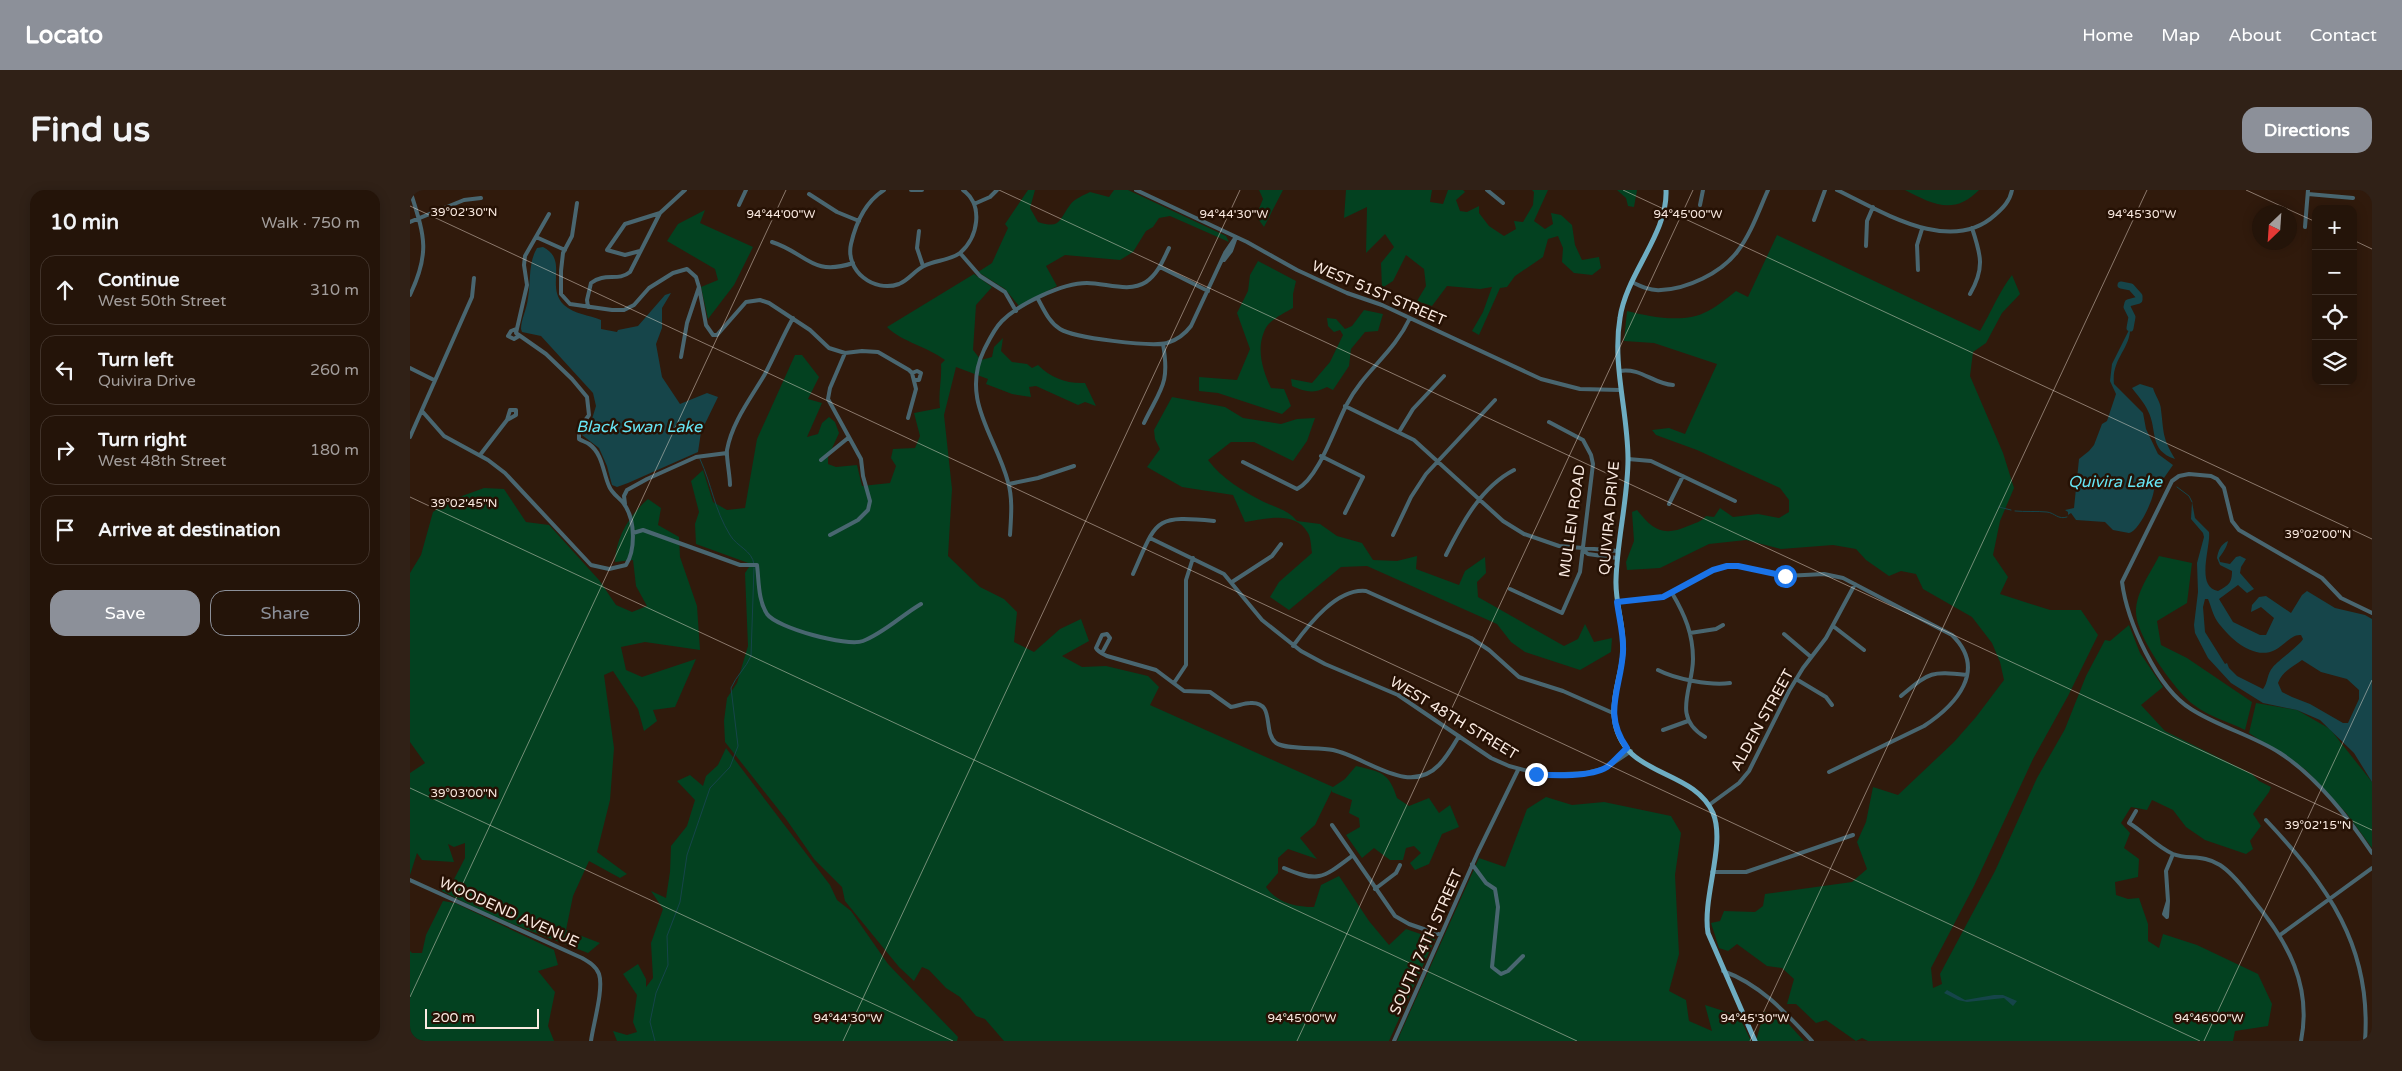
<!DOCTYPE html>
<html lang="en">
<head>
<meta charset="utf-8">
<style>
  body { margin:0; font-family:"Varela Round",sans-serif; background:#302117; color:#f1f3f6 }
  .controls { position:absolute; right:15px; top:15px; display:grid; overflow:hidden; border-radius:10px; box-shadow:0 2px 12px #0003 }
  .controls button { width:45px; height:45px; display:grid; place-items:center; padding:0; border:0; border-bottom:1px solid #41332a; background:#241409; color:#f1f3f6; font:25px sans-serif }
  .compass { position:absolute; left:1842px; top:15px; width:45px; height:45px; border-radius:50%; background:#241409; box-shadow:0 2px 12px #0003; rotate:205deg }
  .scale { position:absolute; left:15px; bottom:12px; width:114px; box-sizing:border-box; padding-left:5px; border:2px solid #faeae1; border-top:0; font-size:14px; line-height:18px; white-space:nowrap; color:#faeae1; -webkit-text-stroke:4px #261104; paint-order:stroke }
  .stop { position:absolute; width:15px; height:15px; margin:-11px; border:4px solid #1a73e8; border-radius:50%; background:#fff }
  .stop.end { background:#1a73e8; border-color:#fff; box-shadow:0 1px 5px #0008 }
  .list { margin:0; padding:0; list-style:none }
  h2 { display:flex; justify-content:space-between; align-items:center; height:65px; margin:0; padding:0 20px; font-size:21px }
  h2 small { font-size:16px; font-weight:400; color:#a39e9c }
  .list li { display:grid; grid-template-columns:32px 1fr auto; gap:15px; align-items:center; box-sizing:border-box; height:70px; margin:0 10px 10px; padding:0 10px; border:1px solid #41332a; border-radius:15px }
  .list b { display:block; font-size:19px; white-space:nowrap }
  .list p { margin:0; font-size:16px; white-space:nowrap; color:#a39e9c }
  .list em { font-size:16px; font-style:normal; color:#a39e9c }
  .actions { display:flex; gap:10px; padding:15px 20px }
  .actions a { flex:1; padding:11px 0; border:1px solid #8c9099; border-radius:15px; text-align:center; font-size:18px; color:#8c9099 }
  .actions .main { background:#8c9099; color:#fff }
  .icon { flex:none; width:28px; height:28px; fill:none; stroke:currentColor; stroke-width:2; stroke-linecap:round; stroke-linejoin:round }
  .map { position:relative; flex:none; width:1962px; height:851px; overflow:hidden; border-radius:15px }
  header { display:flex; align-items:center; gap:30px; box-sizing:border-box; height:70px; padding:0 25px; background:#8c9099; color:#fff }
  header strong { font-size:24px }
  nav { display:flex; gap:28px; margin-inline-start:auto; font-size:18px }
  .intro { display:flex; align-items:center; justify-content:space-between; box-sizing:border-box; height:120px; padding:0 30px }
  h1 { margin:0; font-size:35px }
  .button { padding:12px 22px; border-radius:15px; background:#8c9099; color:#fff; font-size:18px; font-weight:700 }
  main { display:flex; gap:30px; padding:0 30px }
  aside { flex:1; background:#241409; border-radius:15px; box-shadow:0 2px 12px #0003 }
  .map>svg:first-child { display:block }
  .green { fill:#034120 }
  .water { fill:#16454a; fill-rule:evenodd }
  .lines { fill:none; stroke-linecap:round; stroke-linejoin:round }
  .stream { stroke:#16454a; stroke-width:1 }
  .river { stroke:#16454a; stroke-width:7 }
  .minor { stroke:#496670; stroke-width:4 }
  .major { stroke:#6eadc2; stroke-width:5 }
  .route { stroke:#1a73e8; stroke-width:6 }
  .ticks { fill:none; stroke:#faeae1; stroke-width:1; stroke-opacity:0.45 }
  .labels { text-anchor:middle; stroke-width:5; stroke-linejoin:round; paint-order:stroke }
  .street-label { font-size:15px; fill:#faeae1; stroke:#261104 }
  .water-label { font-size:16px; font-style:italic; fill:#66e6f5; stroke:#261104 }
  .ticks-label { font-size:12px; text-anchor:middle; fill:#faeae1; stroke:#261104; stroke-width:5; stroke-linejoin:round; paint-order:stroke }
</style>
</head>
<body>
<header>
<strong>Locato</strong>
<nav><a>Home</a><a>Map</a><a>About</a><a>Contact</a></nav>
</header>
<div class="intro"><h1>Find us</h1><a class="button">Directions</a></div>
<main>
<aside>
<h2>10 min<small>Walk · 750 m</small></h2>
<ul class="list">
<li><svg class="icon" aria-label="ahead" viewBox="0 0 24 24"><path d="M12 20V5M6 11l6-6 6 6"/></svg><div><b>Continue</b><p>West 50th Street</p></div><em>310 m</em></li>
<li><svg class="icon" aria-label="left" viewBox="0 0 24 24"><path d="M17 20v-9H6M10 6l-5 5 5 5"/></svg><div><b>Turn left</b><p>Quivira Drive</p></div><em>260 m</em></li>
<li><svg class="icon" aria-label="right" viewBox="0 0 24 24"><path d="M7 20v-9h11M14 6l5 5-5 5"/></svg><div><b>Turn right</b><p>West 48th Street</p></div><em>180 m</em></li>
<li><svg class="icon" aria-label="arrive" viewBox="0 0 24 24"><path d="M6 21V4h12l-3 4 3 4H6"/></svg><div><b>Arrive at destination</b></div></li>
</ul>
<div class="actions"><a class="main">Save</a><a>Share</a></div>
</aside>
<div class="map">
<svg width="1962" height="851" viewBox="0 0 1962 851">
  <rect width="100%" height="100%" fill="#301a0c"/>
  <path class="green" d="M618,0H625L620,18L628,32C651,39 648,31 660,15C664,9 674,5 680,2L699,7L704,0H718L816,46L819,52L760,26L749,28L743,37L736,41L723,62L710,70L655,65L636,76L647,96L609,116L595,99L568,82L582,73L598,38L595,34Z
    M849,0H873L854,37L846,26L853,9Z
    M936,0H1022L1020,12L1033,14L1038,0H1053L1055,2L1046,10L1050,21L1057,22L1069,16V23L1079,36L1094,46L1106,39L1104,31L1113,32L1123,15L1124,2L1122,0H1138L1124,31L1135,39L1143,34L1141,23L1151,25L1162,35L1165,55L1172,70L1189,67L1191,78L1182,85L1164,83L1152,72L1153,58L1148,46L1138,49L1133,67L1105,86L1097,97L1090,98L1069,145L1062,141L1073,122L1082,97L1070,99L1037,96L1022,116L1007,111L1016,96L1014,79L996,65L983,91L972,98L971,73L984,57L975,44L956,63L957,17L934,28Z
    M1207,0H1227L1224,17L1218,16L1216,8Z
    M1495,0H1569C1544,26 1522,14 1495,0Z
    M295,20L290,33L343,57L324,95L298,129L291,97L308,90L305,79L257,51L268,34Z
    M1367,45L1570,141C1581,122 1589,102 1602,85L1610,104L1592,123L1576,153L1563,162L1560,186L1593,263L1604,298L1590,331L1583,365L1598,387L1590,404L1640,420H1671L1688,445L1658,506L1623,569L1564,696L1521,778L1523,798L1532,794L1530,784L1585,681L1627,588L1655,539L1676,486L1695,450L1700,451L1719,435L1730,463L1753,497L1731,515L1755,541L1842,584L1849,591L1861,597L1859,602L1843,624L1851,636L1840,651L1843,659L1836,664L1795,650L1776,637L1763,620L1742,610L1737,620L1721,617L1711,633L1720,643L1714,658L1729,669L1728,687L1705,692L1706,705L1718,709L1729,708L1738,734V751L1749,758L1753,744L1787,755L1848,784L1862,814L1858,836L1825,841L1823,851H1458L1452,848L1446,851L1416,830L1406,833L1386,814H1377L1384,789L1372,778L1357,776L1327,754L1318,761L1309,758L1301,733L1310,731L1314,721L1345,722L1353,716L1355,704L1442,692L1457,679L1447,652L1456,632L1463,597L1488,605L1544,552L1566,527L1594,490L1590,472L1582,453L1562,427L1513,399L1506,384L1491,381L1479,386L1456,370L1446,359L1423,355L1371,359L1336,350L1299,354L1250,378L1217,380L1216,372L1224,351L1222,322L1227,320C1243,340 1253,347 1278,336C1285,333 1291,332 1296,326L1304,327L1310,318L1323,327L1348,324L1369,328L1379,322V310L1370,298L1287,260L1246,245L1242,240L1259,238L1275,244L1307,174L1244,153L1214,151L1217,121C1241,127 1275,134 1298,121C1308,116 1317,108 1326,101L1338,107Z
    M848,71L886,91L883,104V118C876,122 862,129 857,136C845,156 852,179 861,198L874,199L881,216L872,224L808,203L789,201V187L827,190L840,159L827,123L838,101L840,85Z
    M564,84L582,97L566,115L563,160L571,170L582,167L584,157L593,148L591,161L602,172L617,174L622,178L628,175C641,188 657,194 675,193L686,216L675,212L668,215L626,196L619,197L621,207L602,204L576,194L578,189L546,177L534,225L542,299L538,366L570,397L594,409L607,422L604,452L624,462L650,439L671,429L679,451L652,466L672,477L696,476L738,486L749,497L740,515L923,597L935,589L946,576C971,582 979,582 987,608L999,616L1019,608L1029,623L1040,615L1049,637L1032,644L1019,674L1005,680L1000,673L1011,663L1004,656L996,658L993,670H980L964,658L952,668L936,645L950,637L949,628L939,623L942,610L922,602V600L905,635L890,648L907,669L878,659L868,668V683L856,697C867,713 886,717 904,717L911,695L929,686L959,731L979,755L996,739L1025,749L979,851H594L575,829L566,826L550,807L536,798L519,780L512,777L504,791L489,777L435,711L432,697L404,669L376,629L315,552L314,531L317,508L327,493L338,456L335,383L341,374L286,354L285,334L289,322L281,291L293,280L303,312L317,320L335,318L347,249L385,165H392L409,187L398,209L412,213L397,247L408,244L412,233L419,227L425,232L429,243L418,267V274L426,277L447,275L452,296L480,293L486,276L481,268L483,259L505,258L510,246L504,223L530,218C528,203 532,190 531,174L535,170C518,157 492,152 477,137Z
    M954,120L973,124L968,141L955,142L941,159L939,176L923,200L917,197C903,204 896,202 882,196L881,189L902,193L920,172L933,145L930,140L924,142L918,136L917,128L926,129L935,139L942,136Z
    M762,207L815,217L833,228L871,234L887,229L905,228L897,251L883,271L844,252H821L798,270C811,288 834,302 854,312C867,318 878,320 887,331L910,334L927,346L952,353L963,370L987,371L1007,366L1006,379L1049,395L1055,381L1075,367L1076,383L1067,392L1068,407L1154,456L1168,449L1175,434L1184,452L1202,448L1201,462L1170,480L1115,462L1101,452L1087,434L957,376L931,377L879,420L860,407L869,392L902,363C901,357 901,348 898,343C885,320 856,329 835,332L823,305L772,297L737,277L750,259L745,249L744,240Z
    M74,298L94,299L116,332L139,335L189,390L206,415L222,422L237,416L226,396L223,370L205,372C206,347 219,326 238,309L251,318L248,335L269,347L270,367L287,416L290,460L235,452L211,457L216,480L232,487L286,469L265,517L243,520L247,531L234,541L228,519L203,481L194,485L204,558L200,610L187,662L217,684L210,688L179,671L163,706L156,740L190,753L178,763L79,725L32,701L31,698L40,697L55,668V653L44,657L38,654L44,672L12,670L7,663L0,685V583L15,573L0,552V383L11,365L23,322L41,310Z
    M1749,366L1782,373L1777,413L1747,431L1751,455L1777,468L1842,512L1835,540C1819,532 1798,526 1784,515C1765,501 1726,446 1726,422C1726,402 1740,384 1749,366Z
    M1846,513L1887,520L1920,539L1962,592V658L1937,624L1896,580L1839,543Z
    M316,558L420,695L427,710L441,721L478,774L548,847L547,851H207L203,841L217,845L227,842L223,832L227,805L213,784L228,774L236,789V797L243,788L241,753L253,719L241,701L256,708L260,682L261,656L277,636L285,610L267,591L280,585L293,596L296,586L308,575Z
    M1136,607L1162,615L1194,612L1261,626L1271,643L1265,685L1269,764L1259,801L1276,810L1279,831L1302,841L1295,815L1329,826L1341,851H987L1069,668L1095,677L1117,619Z
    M33,711L45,713L144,760L148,775L128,781L145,802L138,836L144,851H0V761L2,763H12L16,745Z
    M1354,822L1374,829L1394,851H1346Z"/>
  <path class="water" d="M133,57C159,70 135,97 154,115C164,124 179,125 191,130V139L207,142L208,140L228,136L255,105L261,103L252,118V138L246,154L252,187L270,214L297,203L308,207L291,242L288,262L218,293L207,297L202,295L197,276L189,258L172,245L174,239L182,229L186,216L183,203L131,146L112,142L111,139C111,129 117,119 118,108C121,91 118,73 127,58Z
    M1720,138C1721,158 1701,169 1704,194L1733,223L1736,239L1748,264L1763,275L1749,295L1744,296C1746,305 1729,342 1719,343L1703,340L1695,332L1666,330L1661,323L1658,325V322L1655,320L1664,318L1669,269L1679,261L1684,255L1692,234L1697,231L1706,204L1700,191L1702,174Z
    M1730,194L1743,198C1745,205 1751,213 1751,220C1754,243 1752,247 1765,269C1738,260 1748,240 1738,221C1734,212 1728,206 1722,198Z
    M1782,312L1785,328L1799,342C1801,357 1785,397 1808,401C1819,395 1822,393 1822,381L1810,375L1807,368C1808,361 1811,354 1818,351C1817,357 1812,364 1809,368L1810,372L1820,374L1826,367L1830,366L1836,369L1831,377L1830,383L1844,399L1837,403L1828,395L1809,409L1823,432L1850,445H1856L1864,428L1851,417L1841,422L1842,415L1849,407L1856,406L1881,423L1892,405L1897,401L1925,418L1955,425L1962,429V592L1944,563L1910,530L1887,520L1853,513L1821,493L1798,468L1785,443L1784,435L1788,402L1787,373L1794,347L1793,343L1781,329ZM1795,409H1798C1801,416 1803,425 1807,431C1819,448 1844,471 1865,460C1874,456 1881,444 1891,445L1893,449C1890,455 1869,470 1863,477C1857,483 1858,493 1853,499L1827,486L1819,478L1817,473L1815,474L1795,442L1793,417ZM1892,470L1911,482L1937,489L1949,500V509L1938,533H1933L1900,514L1882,507L1872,502L1868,493C1872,482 1882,477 1892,470Z
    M1537,800L1555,810L1584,805H1593L1607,811L1603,816L1594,808L1557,812L1548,810L1534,803Z"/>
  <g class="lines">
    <path class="stream" d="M290,269C302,295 304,319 320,345C327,357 342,360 344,374
      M1767,297L1779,306L1782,312
      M1589,317L1601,320
      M1605,321C1615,322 1627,321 1637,322C1645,323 1648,330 1657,327
      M245,851L240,832L246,803L258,775L257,746L270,712L277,665L300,598L320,577L328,556L321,498C326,486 336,478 341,466L344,378"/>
    <path class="river" d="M1711,95L1721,97L1729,106V110L1718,113L1717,117L1722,127L1720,138"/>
    <path class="minor" d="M474,0C455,12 446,32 441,54C435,81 464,103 489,94C499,90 505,80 514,76C525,70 539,71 550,63C568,48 574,15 553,0
      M501,0H512
      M726,0L837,52L887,80L937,103L972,115L1131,189L1170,199L1210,200
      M1077,0L1093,13
      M1427,0C1471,21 1540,66 1585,25C1593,18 1600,11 1602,0
      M399,4L427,22L449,31
      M1898,4L1943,8
      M167,13L162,46L153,63L151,81V104L160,114L202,120H214L224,115L239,98L263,83L277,79L286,87L289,97L277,133L271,167
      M564,14L580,7L587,0
      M329,15L336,0
      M1290,15L1293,0
      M1404,30L1415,0
      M0,32L54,10L71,8
      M1895,37L1898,0
      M509,41L507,58L513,76
      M126,47L155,60
      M362,52C397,63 401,87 443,73
      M1456,56L1457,31L1463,17
      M230,61L215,65L197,60L215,34L250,23
      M550,63L570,86L595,102L606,121
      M814,70L821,61L826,47
      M750,77L798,101
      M1508,80L1507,55L1512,39
      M1222,92C1230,96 1240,101 1251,100C1277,99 1311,83 1327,62C1341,44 1349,20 1358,0
      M289,97L296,135L303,145H307L336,112L350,110L359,113L400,140L419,158L435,163L452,161L468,162L499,180L502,183L506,199L498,228
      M1560,104C1575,78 1571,65 1562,38
      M0,105C21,61 14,45 0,0
      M628,109C634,120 639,132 650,139C664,148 741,157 757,153C767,150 775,144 781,136L815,63L826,47
      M178,117L177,110L181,93C195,82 208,92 220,82L250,23L275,0
      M106,139L101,141L98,146L104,149L109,146
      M0,178L24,190
      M1209,181C1231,177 1243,194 1263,195
      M502,183L507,181L511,183L509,190H504
      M935,216L1004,250L1093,331L1114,344L1149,356L1208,361
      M12,221L34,246L78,270L95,283L181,375L199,379L216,375C226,359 225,329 214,314C210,308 202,304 199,296C193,283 193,264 179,254C176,252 172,251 169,249V239L179,225L177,207L162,189L136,164L106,143L117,95L114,75L115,66L139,24
      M734,233C751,198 760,194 753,154
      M989,242L1003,219L1034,186
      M0,247L62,107L64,88
      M70,265L97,230L100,220H106V225L97,230
      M911,266L953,287L935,323
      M1218,269L1241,271L1325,311
      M411,270L438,248
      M833,272L887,299C909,288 925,236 937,214C954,181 983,164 1000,128
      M599,294L628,288L664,276
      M320,295C320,286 316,266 317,260C322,232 341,208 355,184C365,165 373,146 383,128
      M215,314L214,306L217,300L237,289L286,267L317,263
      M1259,314L1273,286
      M223,343L233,340L330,375H347C349,391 348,410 357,424C367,438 437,457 453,451C474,443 492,425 511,414
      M420,345L448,330L458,320L460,311L453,286L451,269L418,209L420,198L435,163
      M600,345C601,328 603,309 598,292C586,246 550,210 574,160C579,150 584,139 592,131C609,114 652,93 677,93C696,93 719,103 736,92C748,84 753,70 759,58
      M983,345L1001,307L1016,284L1085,210
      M740,348L814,384L852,430L891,461L915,474L988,505L1081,568L1099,576L1133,585L1176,583L1196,578L1221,561
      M1173,360L1178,364L1207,368
      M1036,365C1052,333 1071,297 1104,280
      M723,384C747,330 743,325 804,331
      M822,392L862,366L871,354
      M1100,399L1152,423L1170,382L1183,274L1181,265L1173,250L1139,232
      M1262,403C1275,425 1283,444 1283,469C1283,499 1261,527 1295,547
      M1207,412L1253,407L1303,380L1317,376H1328L1375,386L1414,384L1433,388L1542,445C1578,480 1546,515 1514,536L1419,582
      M1962,423L1931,408L1912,388L1829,340L1822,331L1814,298L1807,289L1801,286L1779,284L1769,286L1762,291L1712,392C1717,431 1747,498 1781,519C1809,537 1842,545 1870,563C1907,587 1938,627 1962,663
      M1423,436L1454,460
      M1280,443L1306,439L1313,435
      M1374,444L1401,467
      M883,456C899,434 927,398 956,401L1061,448L1079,460L1109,487L1153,501L1203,523
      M692,463L700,448L697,444L692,445L686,458C688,462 693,464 697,466L746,480L774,501L800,502L821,517C828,516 834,513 840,513C866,511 852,542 866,553C877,560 908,557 923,560C957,567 998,607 1029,575C1037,567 1043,556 1049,546
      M1248,480C1265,489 1301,496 1320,493
      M1386,489L1416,507L1422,515
      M764,493L776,475V390L783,368
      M1491,506C1520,482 1520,481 1557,485
      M1253,540L1278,531
      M1202,573L1217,558
      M1299,615L1329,593L1339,581L1379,501L1393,478L1416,448L1445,394
      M1726,621L1719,633C1734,642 1747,657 1763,664C1778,670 1793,664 1810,675C1824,684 1834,699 1844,711C1878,752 1902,796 1891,851
      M1856,630C1917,695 1962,756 1955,851
      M922,635L985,726L999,734L1031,745
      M1062,674L1076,693L1085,699L1088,717L1082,777L1091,784L1098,781L1113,766
      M874,678C908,693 913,688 942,666
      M1302,682H1336L1443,645
      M0,690L172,768C179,772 186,776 189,784C194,799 183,835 181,851
      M965,699L986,683L990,675
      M1758,711L1756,681L1763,664
      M1758,711L1757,727L1754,724Z
      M1870,745L1962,678
      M1313,781C1350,794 1376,823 1402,851
      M984,851L1068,662L1108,580"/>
    <path class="major" d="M1256,0C1258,44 1216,84 1210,128C1202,175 1218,222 1218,269C1218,309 1207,349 1206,390C1205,414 1215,438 1213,462C1212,483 1202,504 1204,526C1210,589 1282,576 1303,623C1316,654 1292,708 1298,743L1345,851"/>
  </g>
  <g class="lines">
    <path class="route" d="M1126,584C1144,586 1181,587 1197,577C1204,572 1210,564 1217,558C1192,524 1211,498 1213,462C1214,445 1209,428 1207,412L1253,407L1303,380L1317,376H1328L1375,386"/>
  </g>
  <path class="ticks" d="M589,0L1962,640M1213,0L1962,349M1836,0L1906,32M0,16L1790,851M1943,50L1962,59M0,307L1167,851M0,598L543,851M0,807L376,0M433,851L830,0M887,851L1283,0M1340,851L1737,0M1794,851L1962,490"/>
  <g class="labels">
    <g class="street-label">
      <text transform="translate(969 103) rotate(23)" y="5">WEST 51ST STREET</text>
      <text transform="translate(1199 328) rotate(-85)" y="5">QUIVIRA DRIVE</text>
      <text transform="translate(1162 331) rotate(-82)" y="5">MULLEN ROAD</text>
      <text transform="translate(1044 528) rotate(31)" y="5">WEST 48TH STREET</text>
      <text transform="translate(1352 530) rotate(-61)" y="5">ALDEN STREET</text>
      <text transform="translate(99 722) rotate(24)" y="5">WOODEND AVENUE</text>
      <text transform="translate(1016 752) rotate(-66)" y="5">SOUTH 74TH STREET</text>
    </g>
    <g class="water-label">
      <text x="229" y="242">Black Swan Lake</text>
      <text x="1705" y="297">Quivira Lake</text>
    </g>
  </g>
  <g class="ticks-label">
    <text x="54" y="26">39°02'30"N</text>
    <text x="371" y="28">94°44'00"W</text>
    <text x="824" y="28">94°44'30"W</text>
    <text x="1278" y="28">94°45'00"W</text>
    <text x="1732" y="28">94°45'30"W</text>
    <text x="54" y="317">39°02'45"N</text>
    <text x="1908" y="348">39°02'00"N</text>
    <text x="54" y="607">39°03'00"N</text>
    <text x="1908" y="639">39°02'15"N</text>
    <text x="438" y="832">94°44'30"W</text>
    <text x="892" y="832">94°45'00"W</text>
    <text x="1799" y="832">94°46'00"W</text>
    <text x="1345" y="832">94°45'30"W</text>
  </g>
</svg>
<div class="controls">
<button>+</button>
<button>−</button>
<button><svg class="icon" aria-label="locate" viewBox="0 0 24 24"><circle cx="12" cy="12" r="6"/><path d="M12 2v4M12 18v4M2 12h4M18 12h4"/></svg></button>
<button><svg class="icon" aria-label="layers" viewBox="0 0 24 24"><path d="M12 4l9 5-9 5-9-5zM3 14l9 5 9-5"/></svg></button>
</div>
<svg class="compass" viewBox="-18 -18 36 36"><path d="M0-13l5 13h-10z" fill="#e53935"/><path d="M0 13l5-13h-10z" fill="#a39e9c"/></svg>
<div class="scale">200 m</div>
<div class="stop" style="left:1375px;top:386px"></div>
<div class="stop end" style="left:1126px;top:584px"></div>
</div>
</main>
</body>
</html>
